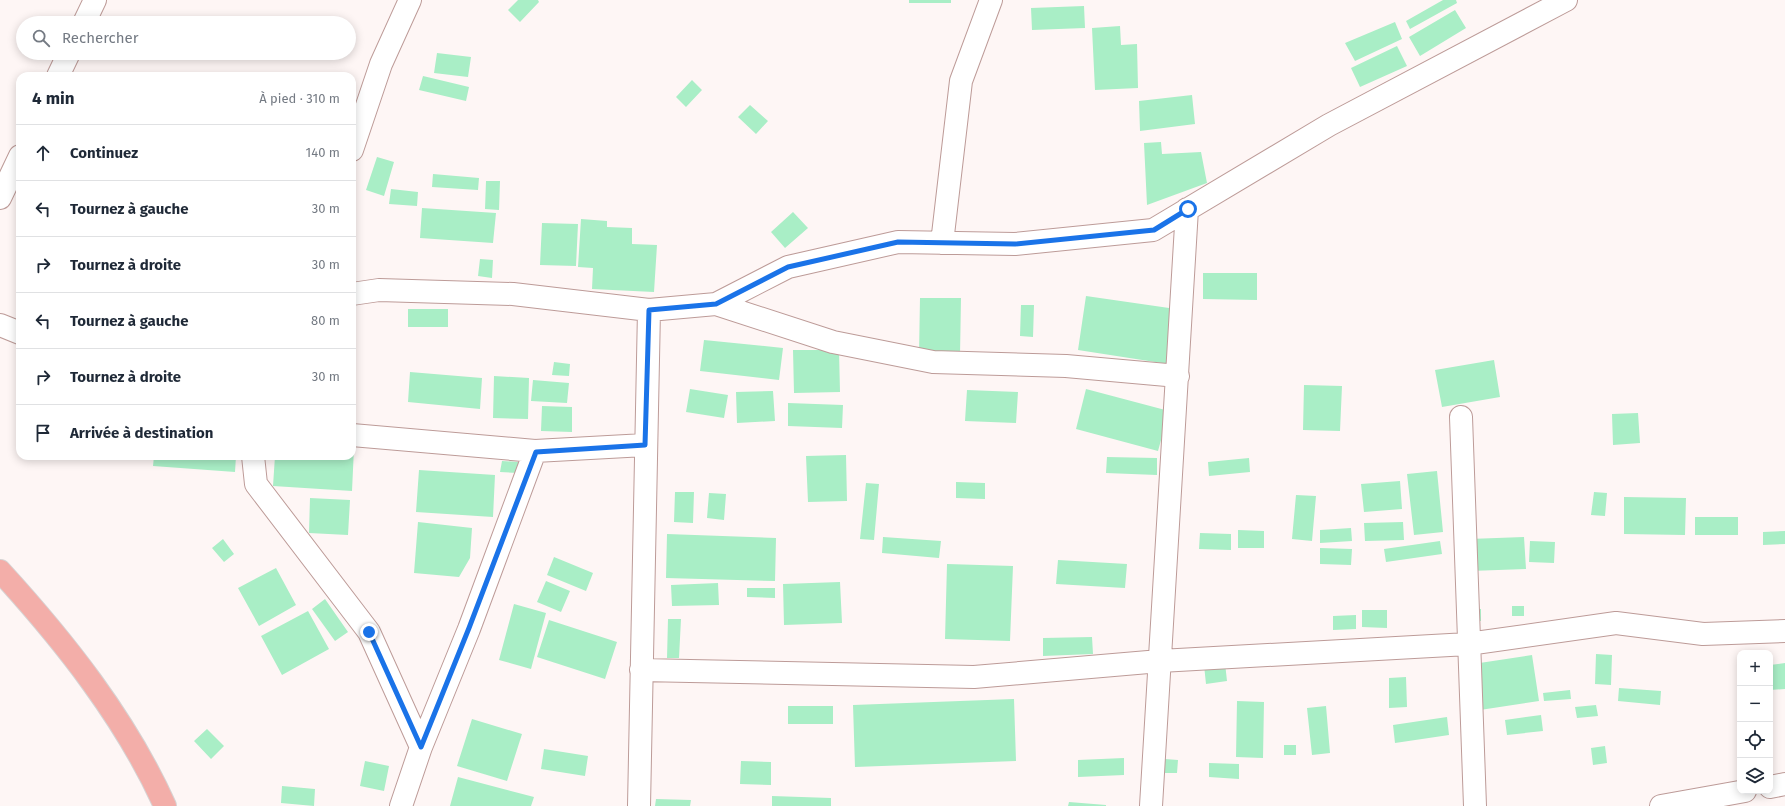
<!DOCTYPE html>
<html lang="fr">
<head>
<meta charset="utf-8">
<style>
  body { margin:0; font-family:"Fira Sans",sans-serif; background:#f2f2f3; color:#1f2937 }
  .controls { position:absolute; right:12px; bottom:12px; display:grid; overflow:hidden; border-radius:8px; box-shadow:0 2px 10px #0003 }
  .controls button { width:36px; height:36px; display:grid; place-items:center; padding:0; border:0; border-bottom:1px solid #e0e1e3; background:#fff; color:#1f2937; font:20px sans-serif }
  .stop { position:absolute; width:12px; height:12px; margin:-9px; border:3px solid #1a73e8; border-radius:50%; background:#fff }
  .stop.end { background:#1a73e8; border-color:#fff; box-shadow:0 1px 4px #0008 }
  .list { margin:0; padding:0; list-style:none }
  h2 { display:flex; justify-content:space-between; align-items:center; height:52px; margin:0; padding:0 16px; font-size:17px }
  h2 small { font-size:13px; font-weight:400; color:#747a83 }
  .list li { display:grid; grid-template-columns:26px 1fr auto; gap:12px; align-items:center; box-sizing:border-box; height:56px; padding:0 16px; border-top:1px solid #e0e1e3 }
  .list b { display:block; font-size:15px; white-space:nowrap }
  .list em { font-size:13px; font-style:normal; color:#747a83 }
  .icon { flex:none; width:22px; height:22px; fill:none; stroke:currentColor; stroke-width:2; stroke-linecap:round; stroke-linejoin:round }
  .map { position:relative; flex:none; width:1785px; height:806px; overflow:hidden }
  .search { position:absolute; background:#fff; box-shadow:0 2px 10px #0003; left:16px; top:16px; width:340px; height:44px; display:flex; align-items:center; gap:10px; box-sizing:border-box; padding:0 14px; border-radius:22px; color:#747a83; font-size:15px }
  .panel { position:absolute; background:#fff; box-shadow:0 2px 10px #0003; left:16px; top:72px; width:340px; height:388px; border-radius:12px }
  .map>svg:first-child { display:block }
  .building { fill:#a9eec6 }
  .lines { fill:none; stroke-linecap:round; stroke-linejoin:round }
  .street-casing { stroke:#bd9b98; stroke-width:24 }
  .highway-casing { stroke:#d6d3d3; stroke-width:24 }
  .street { stroke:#fff; stroke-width:22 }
  .highway { stroke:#f3aea9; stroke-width:22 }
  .route { stroke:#1a73e8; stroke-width:5 }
</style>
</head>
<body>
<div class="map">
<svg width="1785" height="806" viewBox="0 0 1785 806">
  <rect width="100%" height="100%" fill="#fef6f5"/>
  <path class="building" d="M518,0H538L539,2L520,22L508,10Z
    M909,0H951V3H909Z
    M1443,0H1456L1457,3L1410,29L1406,21Z
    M1084,6L1085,28L1032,30L1031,8Z
    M1455,10L1466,28L1420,56L1409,37Z
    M1395,22L1402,39L1355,61L1345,43Z
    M1120,26L1121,45L1137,44L1138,88L1095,90L1092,28Z
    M1397,46L1407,66L1360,87L1351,68Z
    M437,53L471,57L468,77L434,73Z
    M423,76L469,87L466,101L419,90Z
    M692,80L702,90L686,107L676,97Z
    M1192,95L1195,124L1140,131L1139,101Z
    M750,105L768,121L756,134L738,117Z
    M1161,142L1162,154L1201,152L1207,183L1147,205L1144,143Z
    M377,157L394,162L384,196L366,190Z
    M433,174L479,178L478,190L432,187Z
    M486,181H500L499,210L485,209Z
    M391,189L418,192L417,206L389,204Z
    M422,208L496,213L493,243L420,238Z
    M793,212L808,228L785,248L771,232Z
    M581,219L607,221V227L632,228V244L657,245L654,292L592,289L593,268L578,267Z
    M542,223L578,224L576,266L540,265Z
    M480,259L493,260L492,278L478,276Z
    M1203,273H1257V300L1203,299Z
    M1086,296L1176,309L1168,364L1078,350Z
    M920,298H961L960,355H919Z
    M1021,305H1034L1033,337L1020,336Z
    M408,309H448V327H408Z
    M704,340L783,348L779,380L700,371Z
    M793,350H839L840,392L794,393Z
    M1494,360L1500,397L1442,407L1435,370Z
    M554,362L570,364L569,376L552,375Z
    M410,372L482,378L480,409L408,402Z
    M494,376L529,378L528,419L493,418Z
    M533,380L569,383L567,403L531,401Z
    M1304,385L1342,386L1340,431L1303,430Z
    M690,389L728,395L724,418L686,412Z
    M1086,389L1169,411L1158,451L1076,429Z
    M967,390L1018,392L1016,423L965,421Z
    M773,391L775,421L737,423L736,392Z
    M788,403L843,405L842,428L788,426Z
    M542,406L572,407V432L541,431Z
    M1638,413L1640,443L1613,445L1612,414Z
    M352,448H354L352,491L273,486L275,456H352Z
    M846,455L847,501L808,502L806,456Z
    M154,456H236L235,472L153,466Z
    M1107,457L1157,458V475L1106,473Z
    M1249,458L1250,472L1209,476L1208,462Z
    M502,461L519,462L518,473L500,472Z
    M419,470L495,475L493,517L416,512Z
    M1437,471L1443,532L1414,535L1407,474Z
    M1400,481L1402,509L1364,512L1361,484Z
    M956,482L985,483V499L956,498Z
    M866,483L879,484L874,540L860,539Z
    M675,492H694L693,523L674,522Z
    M1594,492L1607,493L1605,516L1591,515Z
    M709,493L726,494L724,520L707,518Z
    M1296,495L1316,496L1312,541L1292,539Z
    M1624,497L1686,498L1685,535L1624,534Z
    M310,498L350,500L348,535L309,533Z
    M1695,517H1738V535H1695Z
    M418,522L472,528L470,558L459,577L414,573Z
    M1403,522L1404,540L1365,541L1364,523Z
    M1351,528L1352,541L1320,543V530Z
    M1238,530L1264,531V548H1238Z
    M1785,531V544L1763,545V532Z
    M1200,533L1231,534V550L1199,549Z
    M667,534L776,538L775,581L666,578Z
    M883,537L941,541L939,558L882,553Z
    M1524,537L1526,569L1470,571L1469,539Z
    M223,539L234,554L224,562L212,548Z
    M1440,541L1442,554L1386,562L1384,549Z
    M1530,541L1555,542L1554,563L1529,562Z
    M1320,548L1352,549L1351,565L1320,564Z
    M554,557L593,573L586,591L547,575Z
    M1058,560L1127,564L1125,588L1056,584Z
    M947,564L1013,566L1010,641L945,639Z
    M276,568L296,605L259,626L238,588Z
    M546,581L570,591L561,612L537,602Z
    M840,582L842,623L784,625L783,584Z
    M718,583L719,605L672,606L671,585Z
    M747,588H775V598L747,597Z
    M325,599L348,632L335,641L312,609Z
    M514,604L546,613L531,669L499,660Z
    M1512,606H1524V616H1512Z
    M1469,609H1481V621H1469Z
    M1362,610H1387V628L1362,627Z
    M308,611L329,649L282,675L261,636Z
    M1356,615V629L1333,630V616Z
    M668,619H681L679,658H667Z
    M549,620L617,642L605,679L537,657Z
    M1092,637L1093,654L1043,656V638Z
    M1596,654L1612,655L1611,685L1595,684Z
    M1532,655L1539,701L1480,710L1473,664Z
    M1225,663L1227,681L1206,684L1204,665Z
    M1785,663V689L1770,690V665Z
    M1406,677L1407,707L1389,708V678Z
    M1619,688L1661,691L1660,705L1618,701Z
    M1570,690L1571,699L1544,701L1543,693Z
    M1014,699L1016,761L855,767L853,705Z
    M1237,701L1264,702L1263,758L1236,757Z
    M1596,705L1598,716L1577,718L1575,707Z
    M788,706H833V724H788Z
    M1326,706L1330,753L1312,755L1307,708Z
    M1541,715L1543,731L1507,735L1505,720Z
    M1447,717L1449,735L1395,743L1393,725Z
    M472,719L522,734L507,781L457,766Z
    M207,729L224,746L211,759L194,741Z
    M1284,745H1296V755H1284Z
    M1605,746L1607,763L1593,765L1591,748Z
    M544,749L588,756L585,776L541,769Z
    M1124,758V775L1078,777V760Z
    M1165,759L1178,760L1177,773H1165Z
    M365,761L389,766L384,791L360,786Z
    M741,761L771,762V785L740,784Z
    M1209,763L1239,764V779L1209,777Z
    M458,777L534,797L531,806H450Z
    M282,786L315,789L314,806L281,803Z
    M772,796L831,798V806H772Z
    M656,799L691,800L690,806H655Z
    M1069,802L1106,805V806H1068Z"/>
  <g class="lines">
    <defs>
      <path id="street" d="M84,23L95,0
        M58,76L69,53
        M352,150L381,64L410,0
        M0,198L20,156
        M942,243L961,81L991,0
        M352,294L379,290L513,294L649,310L716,304L788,267L898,242L1015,244L1153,230L1329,125L1566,0
        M716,304L833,342L933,362L1066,366L1178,376
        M0,325L20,333
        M1461,417L1475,806
        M352,435L535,451L645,445
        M253,456L256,484L369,632L421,747
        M641,670L974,677L1160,661L1468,644L1616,623L1703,634L1785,631
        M1770,787L1785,784
        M401,806L421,747L469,629L535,451
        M639,806L649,310
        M1151,806L1187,209
        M1661,806L1745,791"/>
      <path id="highway" d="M0,571C64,641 126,719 165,806"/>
    </defs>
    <use href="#street" class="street-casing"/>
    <use href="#highway" class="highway-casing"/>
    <use href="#street" class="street"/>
    <use href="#highway" class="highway"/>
  </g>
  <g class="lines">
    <path class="route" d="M369,632L421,747L469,628L536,452L645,445L649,310L716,304L788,267L898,242L1015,244L1154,230L1188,209"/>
  </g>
</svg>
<div class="controls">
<button>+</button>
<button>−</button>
<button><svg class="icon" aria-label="locate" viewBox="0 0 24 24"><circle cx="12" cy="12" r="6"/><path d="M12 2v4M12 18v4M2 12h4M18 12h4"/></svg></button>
<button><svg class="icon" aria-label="layers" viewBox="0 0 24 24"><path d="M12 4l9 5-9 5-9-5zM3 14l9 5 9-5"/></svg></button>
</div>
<div class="stop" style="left:1188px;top:209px"></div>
<div class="stop end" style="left:369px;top:632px"></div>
<div class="search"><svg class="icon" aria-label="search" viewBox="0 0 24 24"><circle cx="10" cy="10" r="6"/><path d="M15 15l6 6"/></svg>Rechercher</div>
<section class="panel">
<h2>4 min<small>À pied · 310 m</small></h2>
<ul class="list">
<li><svg class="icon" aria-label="ahead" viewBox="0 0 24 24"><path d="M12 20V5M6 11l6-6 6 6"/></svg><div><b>Continuez</b></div><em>140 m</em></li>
<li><svg class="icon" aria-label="left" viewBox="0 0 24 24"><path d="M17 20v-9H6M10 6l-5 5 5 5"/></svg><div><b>Tournez à gauche</b></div><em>30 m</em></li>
<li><svg class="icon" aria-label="right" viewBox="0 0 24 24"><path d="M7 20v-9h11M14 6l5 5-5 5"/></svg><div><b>Tournez à droite</b></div><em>30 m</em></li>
<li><svg class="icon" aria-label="left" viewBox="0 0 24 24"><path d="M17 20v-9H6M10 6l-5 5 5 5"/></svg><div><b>Tournez à gauche</b></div><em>80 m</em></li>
<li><svg class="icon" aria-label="right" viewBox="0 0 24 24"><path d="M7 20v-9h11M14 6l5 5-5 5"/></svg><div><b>Tournez à droite</b></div><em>30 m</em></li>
<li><svg class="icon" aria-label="arrive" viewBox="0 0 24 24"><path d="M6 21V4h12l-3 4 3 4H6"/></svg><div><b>Arrivée à destination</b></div></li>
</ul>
</section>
</div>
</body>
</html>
